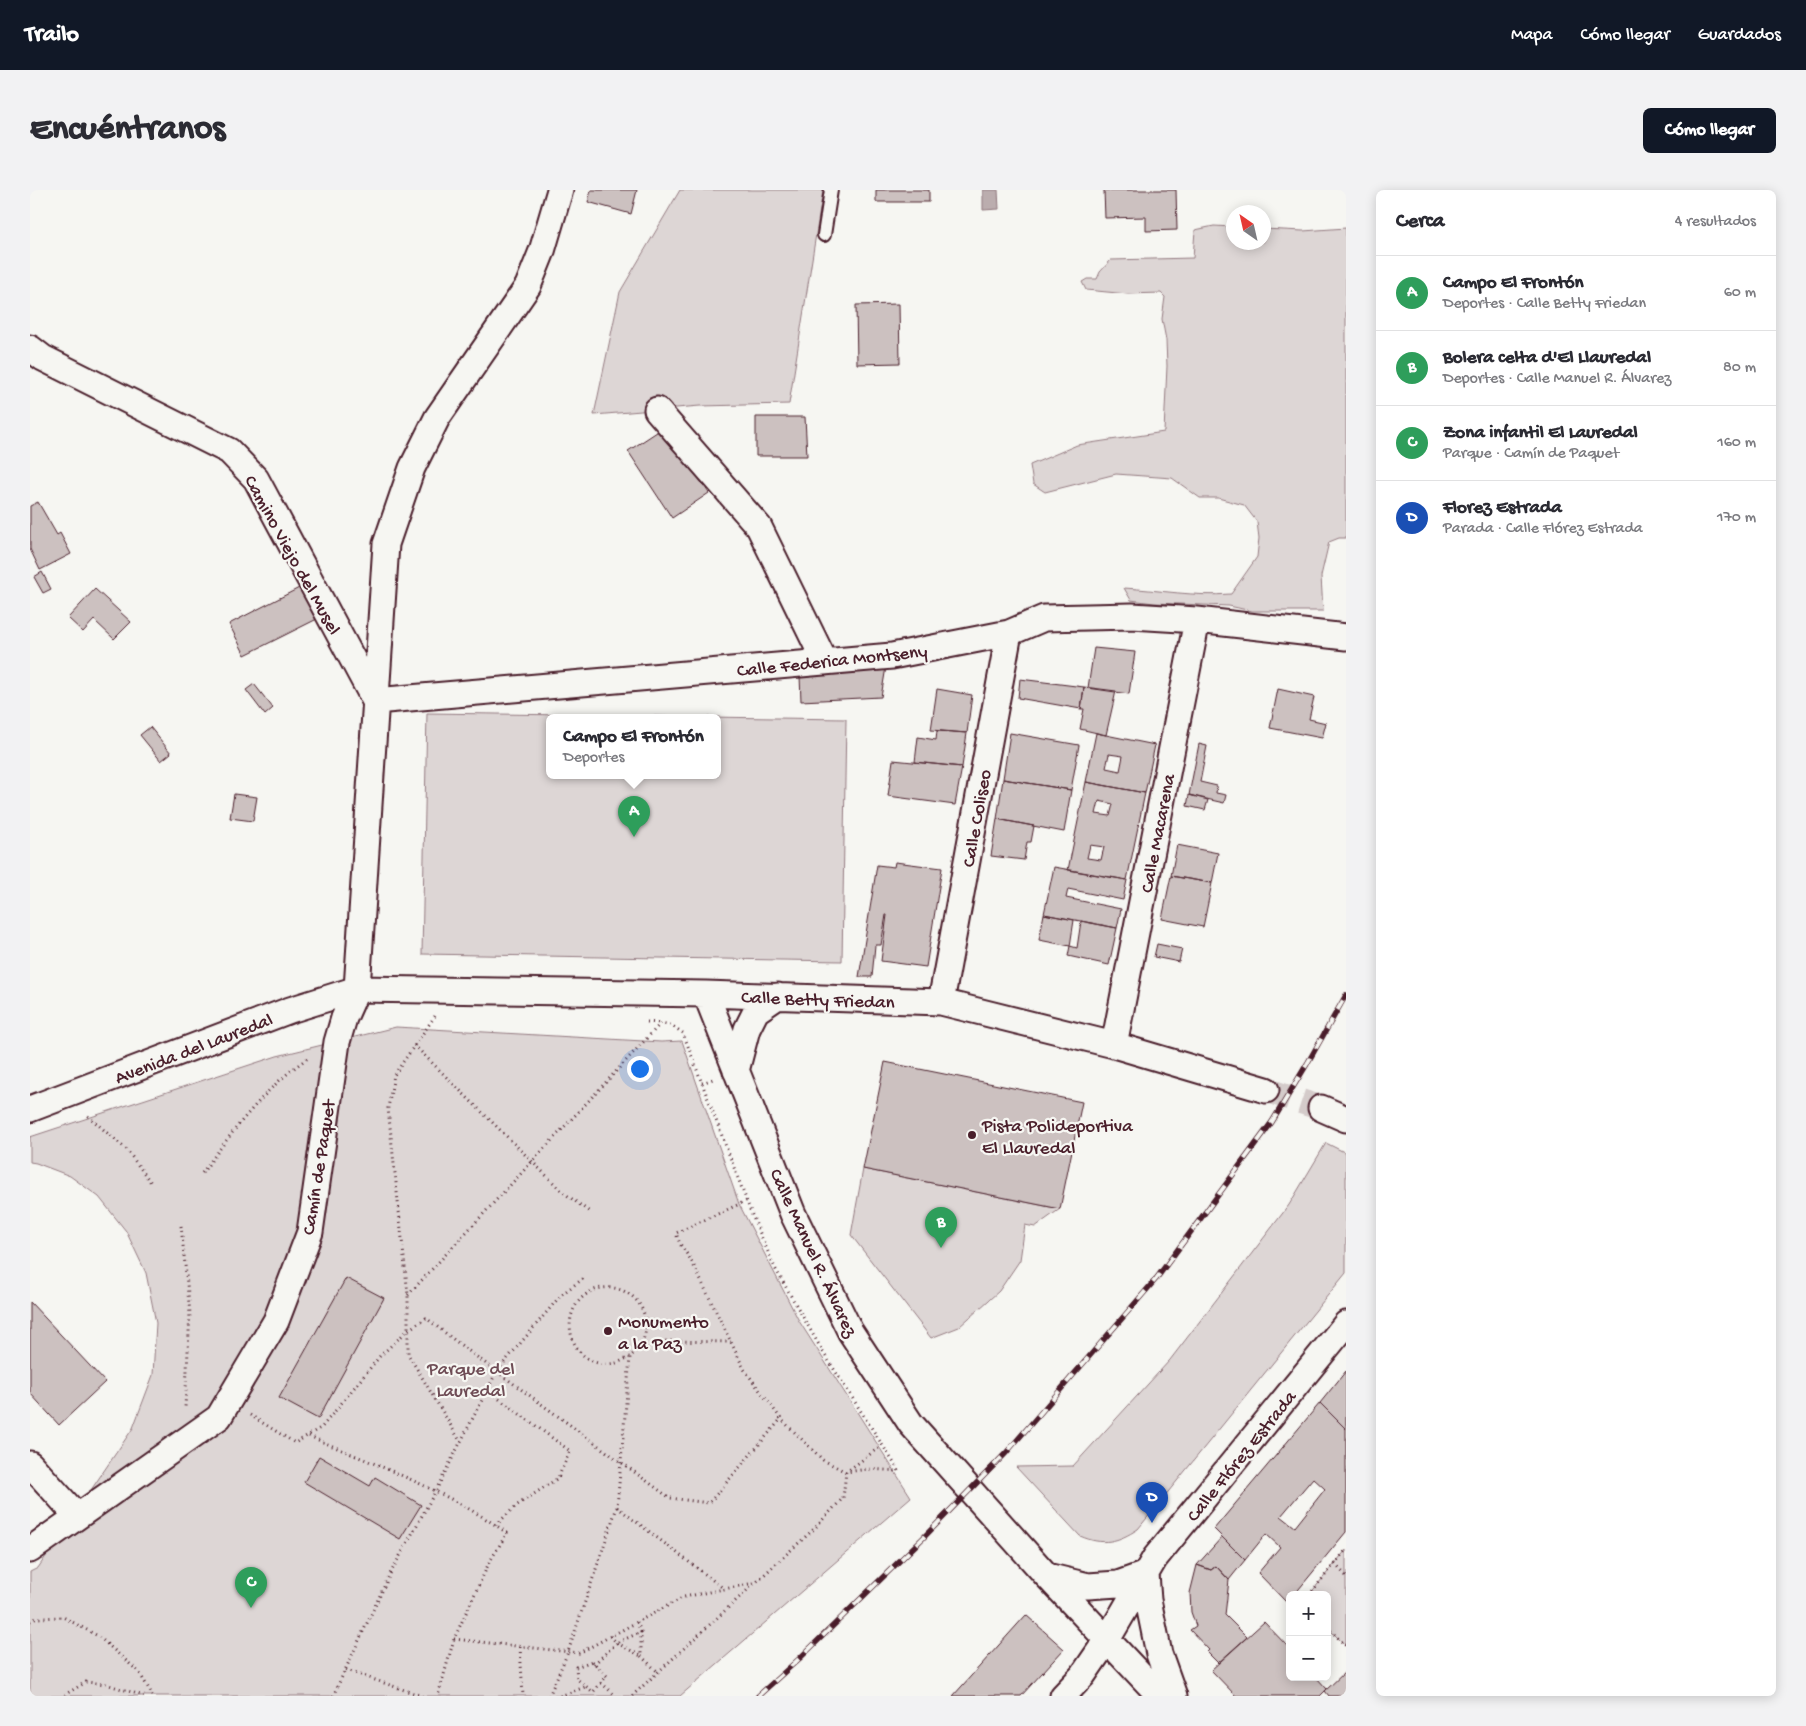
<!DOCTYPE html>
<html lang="es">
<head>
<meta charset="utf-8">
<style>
  body { margin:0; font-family:"Gochi Hand",sans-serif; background:#f2f2f3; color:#2b2b33 }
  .controls { position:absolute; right:15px; bottom:15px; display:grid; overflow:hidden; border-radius:8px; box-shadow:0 2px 12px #0003 }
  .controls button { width:45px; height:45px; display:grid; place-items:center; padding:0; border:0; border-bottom:1px solid #e1e1e2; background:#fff; color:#2b2b33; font:25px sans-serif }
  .compass { position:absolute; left:1196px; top:15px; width:45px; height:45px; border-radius:50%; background:#fff; box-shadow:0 2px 12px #0003; rotate:326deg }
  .you { position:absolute; left:609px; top:878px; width:18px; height:18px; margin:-12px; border:4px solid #fff; border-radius:50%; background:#1a73e8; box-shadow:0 0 0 8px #1a73e833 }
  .badge { display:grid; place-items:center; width:32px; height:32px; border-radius:50%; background:#111827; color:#fff; font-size:16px; font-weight:700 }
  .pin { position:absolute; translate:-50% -41px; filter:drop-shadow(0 1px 2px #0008) }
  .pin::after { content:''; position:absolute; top:26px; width:18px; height:15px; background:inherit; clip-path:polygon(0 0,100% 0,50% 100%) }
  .popup { position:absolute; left:516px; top:524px; width:175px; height:65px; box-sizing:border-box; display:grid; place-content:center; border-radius:8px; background:#fff; filter:drop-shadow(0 1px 4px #0005); font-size:16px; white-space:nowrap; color:#7c7c81 }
  .popup b { font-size:19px; color:#2b2b33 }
  .popup::after { content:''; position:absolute; left:50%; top:100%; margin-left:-10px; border:10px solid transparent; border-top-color:#fff }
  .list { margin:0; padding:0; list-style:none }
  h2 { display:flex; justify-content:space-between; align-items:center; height:65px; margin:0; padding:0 20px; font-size:21px }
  h2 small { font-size:16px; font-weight:400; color:#7c7c81 }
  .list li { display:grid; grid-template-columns:32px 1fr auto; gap:15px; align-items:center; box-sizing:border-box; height:75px; padding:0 20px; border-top:1px solid #e1e1e2 }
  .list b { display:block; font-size:19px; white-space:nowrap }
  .list p { margin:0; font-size:16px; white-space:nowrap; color:#7c7c81 }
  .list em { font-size:16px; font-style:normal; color:#7c7c81 }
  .map { position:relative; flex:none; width:1316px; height:1506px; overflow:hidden; border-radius:8px }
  header { display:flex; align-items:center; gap:30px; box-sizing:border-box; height:70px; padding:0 25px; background:#111827; color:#fff }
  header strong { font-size:24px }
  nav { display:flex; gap:28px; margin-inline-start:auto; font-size:18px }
  .intro { display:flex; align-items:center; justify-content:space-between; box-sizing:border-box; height:120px; padding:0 30px }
  h1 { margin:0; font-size:35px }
  .button { padding:12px 22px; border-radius:8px; background:#111827; color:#fff; font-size:18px; font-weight:700 }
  main { display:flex; gap:30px; padding:0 30px }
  aside { flex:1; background:#fff; border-radius:8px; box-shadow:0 2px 12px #0003 }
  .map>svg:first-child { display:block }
  .green { fill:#ddd6d5; stroke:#947a80; fill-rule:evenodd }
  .water { fill:#bbadae; stroke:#8e747a }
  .building { fill:#ccc1c0; stroke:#4a1f2b; fill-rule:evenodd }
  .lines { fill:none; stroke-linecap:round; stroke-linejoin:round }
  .street-tunnel { stroke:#d4cbca; stroke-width:25; stroke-dasharray:25 12; stroke-linecap:butt }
  .lane-casing { stroke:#4a1f2b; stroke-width:16 }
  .street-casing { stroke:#4a1f2b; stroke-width:29 }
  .path { stroke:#4a1f2b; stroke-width:3; stroke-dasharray:1 4; stroke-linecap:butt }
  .lane { stroke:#f6f6f2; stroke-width:12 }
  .street { stroke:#f6f6f2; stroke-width:25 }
  .rail-casing { stroke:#4a1f2b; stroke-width:5.5 }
  .rail { stroke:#f6f6f2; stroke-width:4; stroke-dasharray:11; stroke-linecap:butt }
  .poi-dot { fill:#4a1f2b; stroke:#f6f6f2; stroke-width:2 }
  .labels { text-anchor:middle; stroke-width:4.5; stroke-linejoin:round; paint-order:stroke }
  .street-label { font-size:19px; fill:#4a1f2b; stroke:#f6f6f2 }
  .poi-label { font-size:19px; fill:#4a1f2b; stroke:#f6f6f2; text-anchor:start }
  .park-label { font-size:19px; fill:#6f4d56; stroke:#f6f6f2 }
</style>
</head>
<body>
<header>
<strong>Trailo</strong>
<nav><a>Mapa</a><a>Cómo llegar</a><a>Guardados</a></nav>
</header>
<div class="intro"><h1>Encuéntranos</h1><a class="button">Cómo llegar</a></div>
<main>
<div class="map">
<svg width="1316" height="1506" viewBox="0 0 1316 1506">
  <rect width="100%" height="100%" fill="#f6f6f2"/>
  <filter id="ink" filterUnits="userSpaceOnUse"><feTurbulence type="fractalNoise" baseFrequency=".02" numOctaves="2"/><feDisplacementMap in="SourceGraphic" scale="10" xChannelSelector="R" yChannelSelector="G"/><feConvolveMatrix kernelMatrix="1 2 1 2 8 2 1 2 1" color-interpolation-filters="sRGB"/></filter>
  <g filter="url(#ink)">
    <path class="green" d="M650,0H793L759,214L670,216L564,225L590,102Z
      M1184,36L1203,37L1204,52H1234V39L1273,41L1316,38V348H1309L1299,352L1291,386L1293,421H1222L1199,416L1124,413L1101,410L1094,398C1130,400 1165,407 1201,404L1227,367L1229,348L1227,332L1214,315L1188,308H1170L1142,288L1086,284L1015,302L1003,294L1000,275L1047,255L1134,242L1137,176L1136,150L1132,129L1135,107L1131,103L1098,104L1056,100L1052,92L1057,89H1067L1070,82L1081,70L1163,68L1165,40Z
      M397,523L816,529L812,771L392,764ZM520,528H688V586H520Z
      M366,837L631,852L652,851L709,1014L769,1131L881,1307L650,1506H0V1382L8,1378L103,1238L123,1185L126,1133L116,1083L96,1041L69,1007L40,986L6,973L0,972V947L247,866Z
      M1296,953L1316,963V1083L1108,1339C1088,1352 1073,1356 1050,1346L986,1277L1043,1276L1140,1170L1259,1015Z
      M833,979L1030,1019L1005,1037L995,1035L990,1070L969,1101L929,1137L901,1148L821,1045Z
      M1316,1360V1456L1297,1437V1405H1279Z"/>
    <path class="water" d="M953,0H968L969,19L953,20Z"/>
    <path class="building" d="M561,0H607L601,24L558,12Z
      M846,0H899V12H846Z
      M1074,0H1146L1147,40L1116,41V27L1075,28Z
      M869,114L870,173L827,174L826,115Z
      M726,227H775L777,266H726Z
      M633,238L679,303L642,328L598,261Z
      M8,312L27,345L30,343L41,364L10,380L0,359V316Z
      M12,382L21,399L13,403L4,387Z
      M273,396L289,428L215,465L199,434Z
      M65,399L101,432L84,449L64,430L53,442L38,428Z
      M1064,458L1105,462L1099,504L1058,498Z
      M856,477L851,507L771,511L770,486Z
      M990,489L1054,497L1051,519L988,508Z
      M224,494L243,518L235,525L216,500Z
      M1054,497L1086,501L1076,545L1050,539L1054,519H1051Z
      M907,499L942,505L937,543L901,540Z
      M1248,499L1284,507L1279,529L1296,533L1292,548L1240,538Z
      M120,537L141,563L131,571L110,545Z
      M907,541L937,543L932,577L885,572L888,547L906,550Z
      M980,543L1049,555L1041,600L973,589Z
      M1066,543L1125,555L1115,603L1056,592ZM1079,564L1093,566L1090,581L1076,578Z
      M1169,554L1177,556L1170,592L1187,596L1186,603L1196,605L1194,613L1159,605Z
      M863,570L932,577L925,615L858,606Z
      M973,589L1041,600L1034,642L967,629Z
      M1056,592L1115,603L1097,690L1038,680ZM1069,611L1083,614L1080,626L1066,624ZM1060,655L1074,657L1071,670L1057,668Z
      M204,604L227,607L223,631L200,628Z
      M1159,605L1178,610L1175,620L1157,616Z
      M967,629L1004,636L1001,652H997L994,670L961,666Z
      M1147,655L1188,663L1182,693L1141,686Z
      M865,672L912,678L896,777L851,771L857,725H856L851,755H845L842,787H829L847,675L864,677Z
      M1024,677L1097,690L1093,710L1038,699L1036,708L1091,719L1087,738L1014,724Z
      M1141,686L1182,693L1173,737L1132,729Z
      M1014,724L1044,730L1040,756L1009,750Z
      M1051,731L1087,738L1079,775L1038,766L1040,756L1047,758Z
      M1127,754L1152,759L1149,772L1124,767Z
      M855,872L1052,912L1030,1019L833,979Z
      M316,1088L354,1108L288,1229L249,1208Z
      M0,1112L75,1192L29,1235L0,1203Z
      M1316,1181V1239L1290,1213Z
      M1290,1213L1316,1239V1342L1264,1405H1260V1410L1257,1413L1228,1383L1250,1357L1236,1344L1215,1370L1184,1339ZM1283,1288L1295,1299L1265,1337L1251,1326Z
      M289,1266L340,1296L345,1287L391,1315L370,1349L274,1292Z
      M1192,1347L1215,1370L1199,1390L1186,1376L1181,1380L1167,1375Z
      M1167,1375L1181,1380L1186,1376L1199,1390L1195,1425L1217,1447L1188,1473L1177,1462L1179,1460L1160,1440L1166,1436L1161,1422L1160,1403Z
      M996,1425L1034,1459L991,1506H923Z
      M1234,1432L1260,1459V1487H1286L1297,1499L1290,1506H1206L1181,1480Z
      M1316,1481V1506H1299L1295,1501Z"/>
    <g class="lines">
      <path class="street-tunnel" d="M1236,900L1291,918"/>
      <defs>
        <path id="lane" d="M794,45L801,0"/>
        <path id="street" d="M0,158L13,168L199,261L226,289L345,511
          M627,220L729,337L795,472
          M345,511L862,466L979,443L1014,428L1102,426L1167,430L1316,447
          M676,804L763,1024L820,1141L881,1234L1017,1386L1130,1506
          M911,812L979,443
          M1084,855L1167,430
          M706,881L717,839L726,821L748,806
          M1291,918L1316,929
          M0,919L260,820L327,799L676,804L911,812L1084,855L1236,900
          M0,1274L47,1326
          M0,1360L189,1227L246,1131L280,1042L307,852L314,828L327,799L356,354L382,278L407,228L498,96L512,61L530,0
          M1116,1384L1118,1410L1129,1464L1144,1506
          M1017,1386L1058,1396L1088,1394L1116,1384
          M1033,1506L1053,1485L1077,1450L1125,1368L1316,1134"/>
      </defs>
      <use href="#lane" class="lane-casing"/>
      <use href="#street" class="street-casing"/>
      <path class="path" d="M405,826L364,885L358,918L378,1105V1164L430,1251
        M617,832L630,833
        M384,855L534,1003L561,1023
        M672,893L683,889
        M58,926L96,959L122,994
        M172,983C203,941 235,897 278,868
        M151,1036L160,1123L155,1218
        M378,1105L631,833L641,835L653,843L722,1025L745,1078L793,1162L869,1281L838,1279L816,1282L793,1270L751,1229L714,1179L661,1070L650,1054L646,1043L716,1011
        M611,1156L633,1151L701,1152
        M457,1200L540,1261L528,1288L486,1316L466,1335
        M220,1225L265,1253L292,1237L350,1166L378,1140L396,1128L436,1159L640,1308L679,1313L751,1229
        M279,1246C346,1275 418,1301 477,1343L459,1373L424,1449L408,1506
        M587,1317L693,1398
        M1305,1374L1316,1386
        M1279,1405L1316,1360
        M0,1431L7,1428L33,1427L68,1446L109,1482L123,1506
        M1297,1437L1316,1456
        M424,1449L549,1463L654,1407L724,1393
        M588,1452L611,1442L607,1432
        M587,1453L611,1466V1442
        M490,1457L493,1506
        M611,1466L628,1482
        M562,1471L577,1486L563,1502L547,1489L546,1477Z
        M564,1474L587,1453L580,1446
        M316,1480L392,1506
        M571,1493L586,1506
        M35,1506L36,1504L56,1492L76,1494L114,1506
        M303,1506L360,1384L405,1302L467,1181L532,1104L554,1088
        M519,1506L538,1462L587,1317L600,1167C603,1164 608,1160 610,1156C621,1139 616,1113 597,1103C588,1097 575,1096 564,1100C521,1119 541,1183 586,1173C590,1172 595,1169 600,1167
        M530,1506L555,1497
        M602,1506L785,1338L813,1308L816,1282L851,1256"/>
      <use href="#lane" class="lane"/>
      <use href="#street" class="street"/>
      <defs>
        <path id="rail" d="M728,1506L770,1468L894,1347L976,1263L1126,1089L1242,932L1277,874L1316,805"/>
      </defs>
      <use href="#rail" class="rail-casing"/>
      <use href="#rail" class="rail"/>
    </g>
  </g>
  <g class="poi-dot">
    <circle cx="942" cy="945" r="5"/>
    <circle cx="578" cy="1141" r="5"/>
  </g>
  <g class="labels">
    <g class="street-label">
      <text transform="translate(264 364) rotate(61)" y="7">Camino Viejo del Musel</text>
      <text transform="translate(802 469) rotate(-6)" y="7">Calle Federica Montseny</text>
      <text transform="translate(945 628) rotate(-80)" y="7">Calle Coliseo</text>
      <text transform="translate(1126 643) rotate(-79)" y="7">Calle Macarena</text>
      <text transform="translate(788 808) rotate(2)" y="7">Calle Betty Friedan</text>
      <text transform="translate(163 857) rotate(-21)" y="7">Avenida del Lauredal</text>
      <text transform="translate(287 977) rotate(-81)" y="7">Camín de Paquet</text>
      <text transform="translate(785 1062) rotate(65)" y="7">Calle Manuel R. Álvarez</text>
      <text transform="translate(1210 1265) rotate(-51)" y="7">Calle Flórez Estrada</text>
    </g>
    <g class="poi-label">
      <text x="952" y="941">Pista Polideportiva<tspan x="952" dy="22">El Llauredal</tspan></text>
      <text x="588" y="1137">Monumento<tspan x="588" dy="22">a la Paz</tspan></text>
    </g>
    <g class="park-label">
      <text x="441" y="1184">Parque del<tspan x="441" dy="22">Lauredal</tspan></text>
    </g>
  </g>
</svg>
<div class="controls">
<button>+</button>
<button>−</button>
</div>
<svg class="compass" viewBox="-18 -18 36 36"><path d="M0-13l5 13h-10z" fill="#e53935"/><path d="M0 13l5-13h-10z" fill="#7c7c81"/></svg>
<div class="you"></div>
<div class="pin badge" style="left:604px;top:647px;background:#2e9e5b">A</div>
<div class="popup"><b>Campo El Frontón</b>Deportes</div>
<div class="pin badge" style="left:911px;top:1058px;background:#2e9e5b">B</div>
<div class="pin badge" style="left:221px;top:1418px;background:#2e9e5b">C</div>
<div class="pin badge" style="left:1122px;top:1333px;background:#1a4fb4">D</div>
</div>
<aside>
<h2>Cerca<small>4 resultados</small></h2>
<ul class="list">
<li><span class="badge" style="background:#2e9e5b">A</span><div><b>Campo El Frontón</b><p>Deportes · Calle Betty Friedan</p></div><em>60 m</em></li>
<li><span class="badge" style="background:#2e9e5b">B</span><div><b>Bolera celta d'El Llauredal</b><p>Deportes · Calle Manuel R. Álvarez</p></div><em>80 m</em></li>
<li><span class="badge" style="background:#2e9e5b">C</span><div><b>Zona infantil El Lauredal</b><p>Parque · Camín de Paquet</p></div><em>160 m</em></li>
<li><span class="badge" style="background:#1a4fb4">D</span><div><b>Florez Estrada</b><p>Parada · Calle Flórez Estrada</p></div><em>170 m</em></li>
</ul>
</aside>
</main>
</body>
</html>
